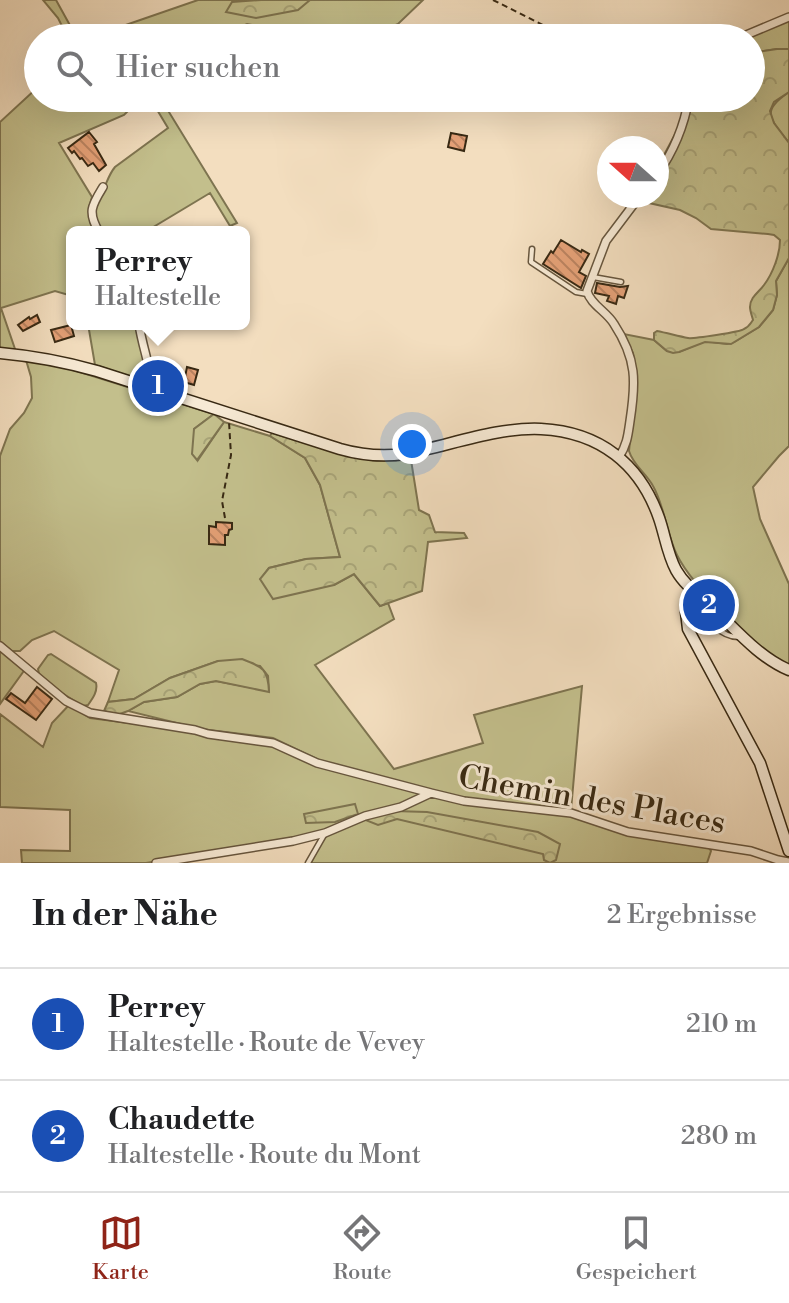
<!DOCTYPE html>
<html lang="de">
<head>
<meta charset="utf-8">
<style>
  body { margin:0; font-family:"Libre Bodoni",serif; background:#f6f6f6; color:#202124 }
  .compass { position:absolute; left:597px; top:136px; width:72px; height:72px; border-radius:50%; background:#fff; box-shadow:0 8px 32px #0002; rotate:291deg }
  .you { position:absolute; left:412px; top:444px; width:28px; height:28px; margin:-20px; border:6px solid #fff; border-radius:50%; background:#1a73e8; box-shadow:0 0 0 12px #1a73e833 }
  .badge { display:grid; place-items:center; width:52px; height:52px; border-radius:50%; background:#8f2418; color:#fff; font-size:26px; font-weight:700 }
  .pin { position:absolute; translate:-50% -50%; border:4px solid #fff; box-shadow:0 2px 8px #0006 }
  .popup { position:absolute; left:66px; top:226px; width:184px; height:104px; box-sizing:border-box; display:grid; place-content:center; border-radius:12px; background:#fff; filter:drop-shadow(0 2px 6px #0005); font-size:26px; white-space:nowrap; color:#757577 }
  .popup b { font-size:30px; color:#202124 }
  .popup::after { content:''; position:absolute; left:50%; top:100%; margin-left:-16px; border:16px solid transparent; border-top-color:#fff }
  .list { margin:0; padding:0; list-style:none }
  h2 { display:flex; justify-content:space-between; align-items:center; height:104px; margin:0; padding:0 32px; font-size:34px }
  h2 small { font-size:26px; font-weight:400; color:#757577 }
  .list li { display:grid; grid-template-columns:52px 1fr auto; gap:24px; align-items:center; box-sizing:border-box; height:112px; padding:0 32px; border-top:2px solid #e0e0e0 }
  .list b { display:block; font-size:30px; white-space:nowrap }
  .list p { margin:0; font-size:26px; white-space:nowrap; color:#757577 }
  .list em { font-size:26px; font-style:normal; color:#757577 }
  .icon { flex:none; width:44px; height:44px; fill:none; stroke:currentColor; stroke-width:2; stroke-linecap:round; stroke-linejoin:round }
  .map { position:relative; flex:none; width:789px; height:863px; overflow:hidden }
  .search { position:absolute; background:#fff; box-shadow:0 8px 32px #0002; left:24px; right:24px; top:24px; height:88px; display:flex; align-items:center; gap:20px; box-sizing:border-box; padding:0 28px; border-radius:44px; color:#757577; font-size:30px }
  .sheet { height:328px; background:#fff }
  nav { display:flex; justify-content:space-around; align-items:center; box-sizing:border-box; height:112px; border-top:2px solid #e0e0e0; background:#fff; font-size:22px; color:#757577 }
  nav a { display:grid; justify-items:center; gap:4px }
  nav .on { color:#8f2418 }
  .map>svg:first-child { display:block }
  .green { fill:#c3bf8c; stroke:#7e7450; stroke-width:2 }
  .forest { fill:url(#forest-crowns); stroke:#7e7450; stroke-width:2 }
  .building { fill:url(#building-back-hatch); stroke:#382913; stroke-width:2 }
  .lines { fill:none; stroke-linecap:round; stroke-linejoin:round }
  .lane-casing { stroke:#67563e; stroke-width:7 }
  .street-casing { stroke:#67563e; stroke-width:10 }
  .secondary-casing { stroke:#382913; stroke-width:13 }
  .path { stroke:#382913; stroke-width:2; stroke-dasharray:6 4; stroke-linecap:butt }
  .lane { stroke:#f7ead5; stroke-width:4 }
  .street { stroke:#f7ead5; stroke-width:7 }
  .secondary { stroke:#f7ead5; stroke-width:10 }
  .labels { text-anchor:middle; stroke-width:6; stroke-linejoin:round; paint-order:stroke }
  .street-label { font-size:32px; fill:#382913; stroke:#f7ead5 }
</style>
</head>
<body>
<div class="map">
<svg width="789" height="863" viewBox="0 0 789 863">
  <defs>
    <pattern id="forest-crowns" width="20" height="18" patternUnits="userSpaceOnUse" patternTransform="scale(2)"><rect width="20" height="18" fill="#c3bf8c"/><path d="M2 6a3 3 0 1 1 6 0M12 15a3 3 0 1 1 6 0" fill="none" stroke="#a8a478"/></pattern>
    <pattern id="building-back-hatch" width="6" height="6" patternUnits="userSpaceOnUse" patternTransform="scale(2)"><rect width="6" height="6" fill="#e5a177"/><path d="M-1 5l2 2M0 0l6 6M5-1l2 2" fill="none" stroke="#bb8360"/></pattern>
  </defs>
  <rect width="100%" height="100%" fill="#f3debf"/>
  <filter id="stains"><feTurbulence type="fractalNoise" baseFrequency=".0025" numOctaves="4"/><feColorMatrix values="0 0 0 0 .2 0 0 0 0 .09 0 0 0 0 .02 0 0 0 .5 -.17"/></filter>
  <radialGradient id="worn" r=".72"><stop offset=".6" stop-color="#630" stop-opacity="0"/><stop offset="1" stop-color="#630" stop-opacity=".3"/></radialGradient>
  <path class="green" d="M43,0H56L77,38H68L58,18Z
    M198,0H423L398,24L382,31L355,34L341,38H314L247,24L215,38H88Z
    M789,20V49H777L751,53V38H744Z
    M38,87V98H141L124,115L59,143L92,197C87,213 89,217 97,232H72V296L55,291L1,308L15,349H0V122Z
    M789,92V143C771,119 759,112 789,92Z
    M150,98H170L164,104L237,223L230,226L210,193L145,232H101C91,212 95,205 105,186C108,179 110,173 115,167L168,128Z
    M789,258V446L779,456L753,487L760,519L789,584V667C759,652 692,586 677,555C666,533 665,507 653,486C646,473 633,465 629,451L637,377L633,353L624,334L654,340L667,351L679,352L705,341L727,344L734,342L759,327L773,310L777,295L776,281Z
    M88,324H136L148,380L144,381L95,365Z
    M26,360L67,368L214,414L194,429L198,460L224,422L270,436L305,458L320,485L340,557L306,559L269,568L261,579L334,585L354,574L380,606L388,603L394,619L315,665L394,769L483,743L474,715L582,686L571,810L465,798L410,785L319,760L273,738L201,729L128,711L144,702L177,697L200,684L216,681L269,691L268,676L260,666L218,661L170,678L134,699L108,702L119,670L54,631L32,640L20,651H12L0,641V456L10,429L24,413L32,398L31,377Z
    M0,648L26,668L0,704Z
    M51,654L96,683C98,691 93,698 88,705L83,706L57,690L39,674L38,669L48,655Z
    M69,705L90,718L184,730L276,747L422,794L400,806L321,831L286,841L146,863H22L21,850L70,851V810L0,807V714L43,747L52,723Z
    M430,797L571,816L709,848L711,851L707,863H311C314,856 317,846 322,840C334,825 409,804 430,797Z"/>
  <path class="forest" d="M261,0H310L298,10L256,18L226,12L232,2Z
    M777,49H789V92L774,102L770,111L774,123L789,143V258L776,281L777,295L773,310L759,327L731,344L705,342L679,352L673,353L667,351L654,340V333L657,331C667,333 678,336 688,338C692,339 741,332 744,329C749,327 750,324 753,320C752,316 750,311 750,307C750,297 759,292 764,285C773,273 780,254 780,240L774,235L768,234L711,229L696,218L680,210L649,203L642,196H657V168L679,127L682,115L683,98H751V53Z
    M214,414L224,422L197,460L192,454L194,429Z
    M272,433L350,456L377,461L411,460L419,510L429,515L435,532L464,533L467,538L428,542L422,591L380,606L354,574L334,585L273,599L260,579L269,568L306,559L340,557L320,485L305,458L270,436Z
    M242,659C263,667 268,669 269,692L216,681L200,684L177,697L144,702L128,711L117,715L104,711L108,702L134,699L170,678L218,661Z
    M355,804L358,814L335,822L306,823L304,814Z
    M393,811L427,812L538,832L560,844L556,860L550,863L544,860L543,854L397,819L378,825L363,819Z"/>
  <path class="building" d="M89,132L97,142L94,144L106,165L99,171L93,163L88,166L82,158L80,159L74,151L72,153L68,148Z
    M451,133L467,136L464,151L448,147Z
    M561,240L581,252L582,250L589,254L579,272L586,276L581,288L543,264L551,251L553,253Z
    M597,283L620,287L628,286L624,298L618,296L616,304L607,301L609,296L595,293Z
    M37,315L40,322L23,331L18,325L29,317L30,319Z
    M71,325L74,336L55,342L51,330Z
    M187,367L198,370L194,385L184,382Z
    M216,522L232,523V529L229,530L228,535H225V545L209,544V526L216,527Z
    M37,687L52,699L36,720L6,699L11,693L25,703Z"/>
  <g class="lines">
    <defs>
      <path id="lane" d="M532,249L531,262L576,292L587,294
        M593,277L621,282
        M700,601C705,619 721,638 740,637
        M308,863L324,835"/>
      <path id="street" d="M739,38L789,17
        M657,175C674,151 684,127 689,98
        M99,232C87,212 92,205 103,187
        M139,324C142,346 151,367 152,389
        M619,457C627,445 628,435 630,421C636,382 637,359 614,324C607,312 590,304 587,291L606,241L640,196
        M0,646L66,701L90,713L195,730L208,734L273,743L317,763L431,793
        M156,863L293,841L325,833L365,816L401,807L431,793L464,801L571,813L628,832L751,851L778,860L789,862"/>
      <path id="secondary" d="M0,353C33,356 65,362 97,371L340,449C361,455 382,457 404,454C449,446 495,427 541,429C600,432 640,464 659,518C665,535 667,553 676,570C685,586 701,597 714,609C736,630 760,658 789,670
        M698,595L686,612L688,629L760,763L789,851"/>
    </defs>
    <use href="#lane" class="lane-casing"/>
    <use href="#street" class="street-casing"/>
    <use href="#secondary" class="secondary-casing"/>
    <path class="path" d="M493,0L569,38
      M225,518L222,501L231,455L229,422"/>
    <use href="#lane" class="lane"/>
    <use href="#street" class="street"/>
    <use href="#secondary" class="secondary"/>
  </g>
  <g class="labels">
    <g class="street-label">
      <text transform="translate(592 799) rotate(10)" y="11">Chemin des Places</text>
    </g>
  </g>
  <rect width="100%" height="100%" filter="url(#stains)"/>
  <rect width="100%" height="100%" fill="url(#worn)"/>
</svg>
<svg class="compass" viewBox="-18 -18 36 36"><path d="M0-13l5 13h-10z" fill="#e53935"/><path d="M0 13l5-13h-10z" fill="#757577"/></svg>
<div class="you"></div>
<div class="pin badge" style="left:158px;top:386px;background:#1a4fb4">1</div>
<div class="popup"><b>Perrey</b>Haltestelle</div>
<div class="pin badge" style="left:709px;top:605px;background:#1a4fb4">2</div>
<div class="search"><svg class="icon" aria-label="search" viewBox="0 0 24 24"><circle cx="10" cy="10" r="6"/><path d="M15 15l6 6"/></svg>Hier suchen</div>
</div>
<section class="sheet">
<h2>In der Nähe<small>2 Ergebnisse</small></h2>
<ul class="list">
<li><span class="badge" style="background:#1a4fb4">1</span><div><b>Perrey</b><p>Haltestelle · Route de Vevey</p></div><em>210 m</em></li>
<li><span class="badge" style="background:#1a4fb4">2</span><div><b>Chaudette</b><p>Haltestelle · Route du Mont</p></div><em>280 m</em></li>
</ul>
</section>
<nav>
<a class="on"><svg class="icon" aria-label="map" viewBox="0 0 24 24"><path d="M3 6l6-2 6 2 6-2v14l-6 2-6-2-6 2zM9 4v14M15 6v14"/></svg>Karte</a>
<a><svg class="icon" aria-label="directions" viewBox="0 0 24 24"><path d="M12 3l9 9-9 9-9-9zM9 14v-3h6M13 9l2 2-2 2"/></svg>Route</a>
<a><svg class="icon" aria-label="saved" viewBox="0 0 24 24"><path d="M7 4h10v16l-5-4-5 4z"/></svg>Gespeichert</a>
</nav>
</body>
</html>
